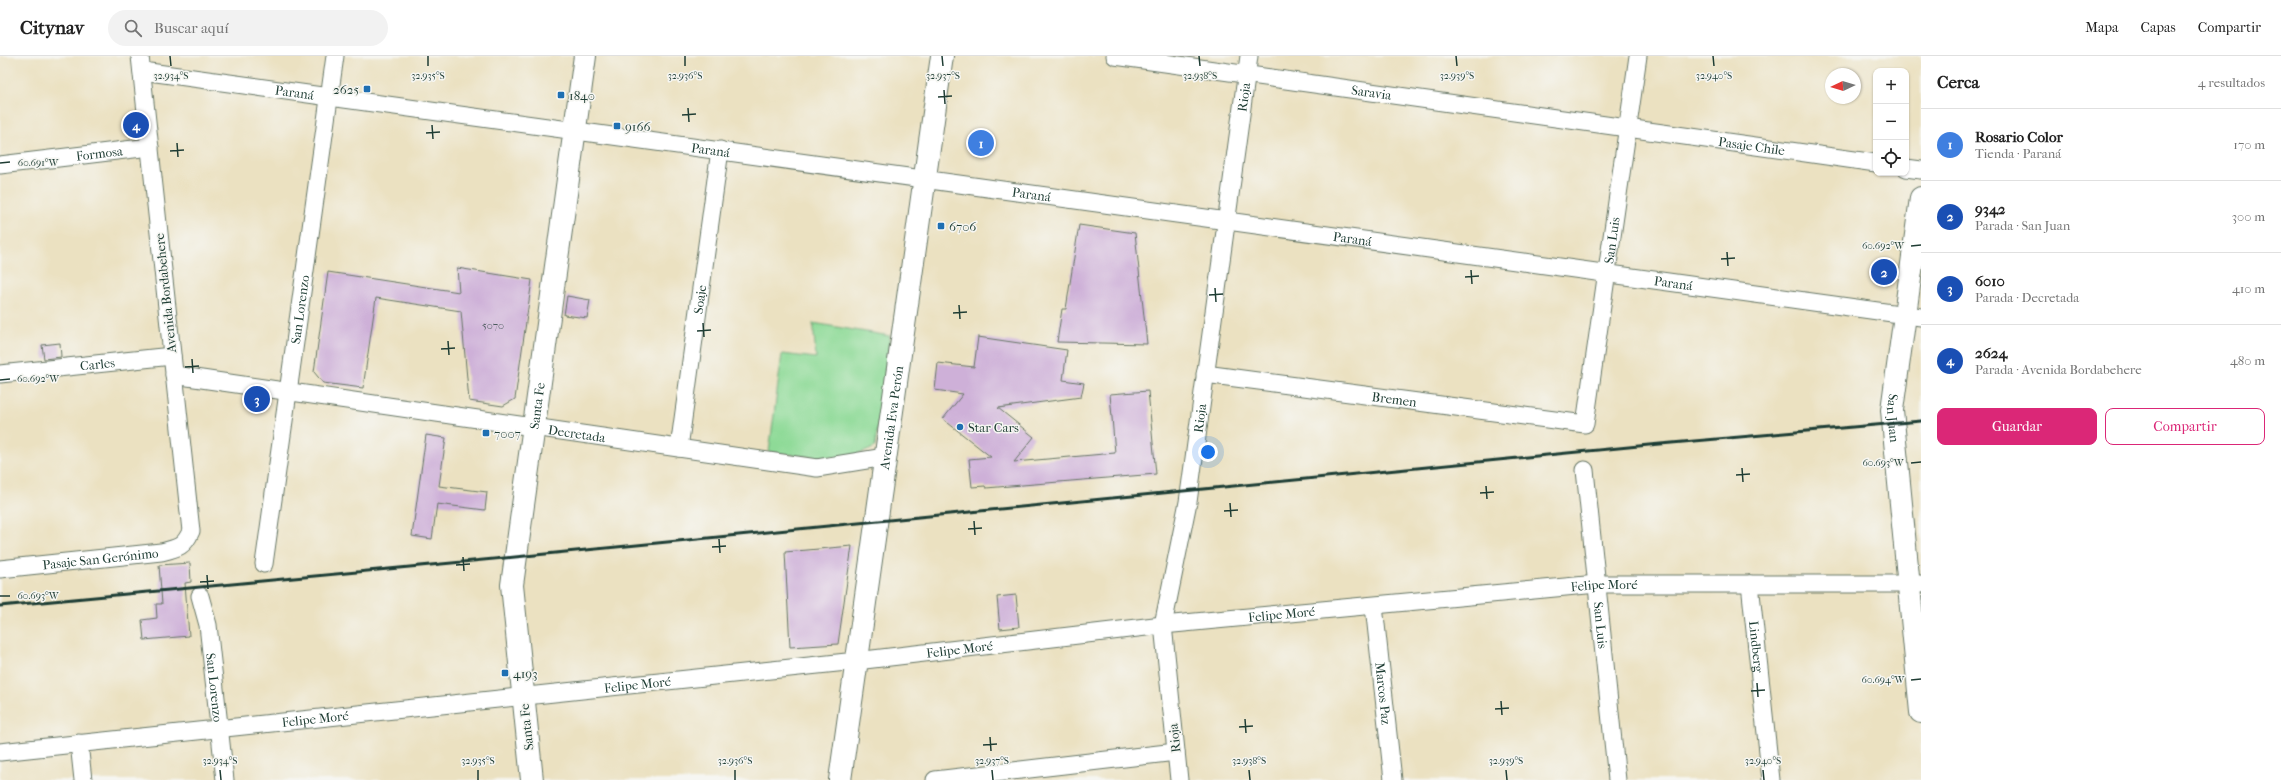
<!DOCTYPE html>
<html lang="es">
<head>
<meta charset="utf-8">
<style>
  body { margin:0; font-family:"IM FELL French Canon",serif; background:#f2f2f2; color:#222 }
  .controls { position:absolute; right:12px; top:12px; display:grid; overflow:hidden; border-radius:8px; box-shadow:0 1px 3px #0004 }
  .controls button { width:36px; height:36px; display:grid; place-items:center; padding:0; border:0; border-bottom:1px solid #e0e0e0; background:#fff; color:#222; font:20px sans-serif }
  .compass { position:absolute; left:1825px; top:12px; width:36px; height:36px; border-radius:50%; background:#fff; box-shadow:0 1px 3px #0004; rotate:266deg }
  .you { position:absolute; left:1208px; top:396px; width:14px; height:14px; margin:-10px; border:3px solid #fff; border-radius:50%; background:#1a73e8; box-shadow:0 0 0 6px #1a73e833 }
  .badge { display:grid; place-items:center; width:26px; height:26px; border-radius:50%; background:#db2777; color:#fff; font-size:13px; font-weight:700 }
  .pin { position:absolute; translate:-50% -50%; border:2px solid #fff; box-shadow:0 1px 4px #0006 }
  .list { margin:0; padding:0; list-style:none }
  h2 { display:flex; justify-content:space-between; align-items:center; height:52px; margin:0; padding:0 16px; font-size:17px }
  h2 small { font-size:13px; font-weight:400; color:#767676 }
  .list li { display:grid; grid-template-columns:26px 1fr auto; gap:12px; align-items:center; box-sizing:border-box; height:72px; padding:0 16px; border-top:1px solid #e0e0e0 }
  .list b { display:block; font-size:15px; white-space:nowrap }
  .list p { margin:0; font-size:13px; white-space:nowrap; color:#767676 }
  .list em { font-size:13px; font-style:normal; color:#767676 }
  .actions { display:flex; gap:8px; padding:12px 16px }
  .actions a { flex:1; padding:9px 0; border:1px solid #db2777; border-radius:8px; text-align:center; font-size:14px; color:#db2777 }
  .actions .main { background:#db2777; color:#fff }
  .icon { flex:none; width:22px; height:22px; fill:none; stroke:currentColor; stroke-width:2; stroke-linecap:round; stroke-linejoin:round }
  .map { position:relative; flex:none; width:1921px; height:724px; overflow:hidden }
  header { display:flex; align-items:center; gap:24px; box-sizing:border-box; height:56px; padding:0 20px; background:#fff; border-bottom:1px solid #e0e0e0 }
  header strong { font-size:19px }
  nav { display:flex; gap:22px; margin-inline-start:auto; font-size:14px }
  .search { width:280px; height:36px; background:#f2f2f2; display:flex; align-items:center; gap:10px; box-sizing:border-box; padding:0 14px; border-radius:22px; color:#767676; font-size:15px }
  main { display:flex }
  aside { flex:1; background:#fff }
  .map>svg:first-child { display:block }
  .green { fill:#8eda97; stroke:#568c66 }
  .building { fill:#ceb0d8 }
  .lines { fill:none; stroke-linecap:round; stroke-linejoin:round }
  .street-casing { stroke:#667665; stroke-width:19 }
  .secondary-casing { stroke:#667665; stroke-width:24 }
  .street { stroke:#fff; stroke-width:17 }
  .secondary { stroke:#fff; stroke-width:22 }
  .rail { stroke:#1f3d34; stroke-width:3 }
  .ticks { fill:none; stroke:#1f3d34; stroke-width:1.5 }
  .poi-dot { fill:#1f6fb2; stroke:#f6f6f2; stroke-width:1.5 }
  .labels { text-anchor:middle; stroke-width:3; stroke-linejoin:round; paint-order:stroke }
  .number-label { font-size:11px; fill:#4b5a5d }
  .poi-label { font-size:13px; fill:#1f3d34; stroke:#f6f6f2; text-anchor:start }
  .street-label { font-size:13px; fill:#1f3d34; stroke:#f6f6f2 }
  .ticks-label { font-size:10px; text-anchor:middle; fill:#1f3d34; stroke:#f6f6f2; stroke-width:3; stroke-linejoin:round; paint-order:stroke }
</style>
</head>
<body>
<header>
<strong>Citynav</strong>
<div class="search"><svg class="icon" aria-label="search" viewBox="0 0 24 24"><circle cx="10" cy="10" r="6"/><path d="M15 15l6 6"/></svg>Buscar aquí</div>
<nav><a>Mapa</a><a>Capas</a><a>Compartir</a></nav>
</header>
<main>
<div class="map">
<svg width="1921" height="724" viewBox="0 0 1921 724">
  <rect width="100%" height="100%" fill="#f6f6f2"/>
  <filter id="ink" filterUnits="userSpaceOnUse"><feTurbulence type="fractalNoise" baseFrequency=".025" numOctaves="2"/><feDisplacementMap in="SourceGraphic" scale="8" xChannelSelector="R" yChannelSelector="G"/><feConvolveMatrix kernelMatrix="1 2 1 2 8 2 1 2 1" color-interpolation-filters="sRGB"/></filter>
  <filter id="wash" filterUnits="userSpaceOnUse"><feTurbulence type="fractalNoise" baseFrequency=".012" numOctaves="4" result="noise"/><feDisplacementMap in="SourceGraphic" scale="16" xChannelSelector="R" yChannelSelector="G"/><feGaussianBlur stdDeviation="0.9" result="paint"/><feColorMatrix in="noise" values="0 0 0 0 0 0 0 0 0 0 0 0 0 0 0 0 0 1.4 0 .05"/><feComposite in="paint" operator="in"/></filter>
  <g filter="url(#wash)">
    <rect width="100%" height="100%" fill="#ebe1c1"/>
    <path class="green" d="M813,267L890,280L875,391C844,409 802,399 769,396L782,298L816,302Z"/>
    <g id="blocks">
      <path class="building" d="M1079,169L1135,177L1147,288L1057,286L1062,253H1066Z
        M457,212L532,224L515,343L503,350L469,345L461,255L376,242L363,332L323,327L314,316L328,216L459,236Z
        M567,240L590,244L587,262L564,259Z
        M978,281L1067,294L1063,324L1084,327L1081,341L998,352L1034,381L1014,406L1115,397L1110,338L1148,335L1156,418L986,432L985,430L972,431L969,403L991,401L943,363L963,338L935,334L938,307L974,311Z
        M60,287L61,301L44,303L42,289Z
        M426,379L446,382L439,430L487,436L485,454L437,448L432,483L412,480Z
        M852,490L838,588L790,591L785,496Z
        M190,507L191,526L185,527L189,580L144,584L142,564L157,562L156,548H162L159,509Z
        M1016,539L1019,571L1000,573L997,541Z"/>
    </g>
  </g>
  <g filter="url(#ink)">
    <use href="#blocks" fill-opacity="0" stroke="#667665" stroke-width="1"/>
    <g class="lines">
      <defs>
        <g id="street">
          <path id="s1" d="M1115,0L1876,107"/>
          <path id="s2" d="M142,15L1921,261"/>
          <path id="s3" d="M0,109L150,91"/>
          <path d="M1906,112L1921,114"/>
          <path id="s4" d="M0,318L172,300"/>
          <path id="s5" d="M1205,318L1585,368L1638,0"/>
          <path id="s6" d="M174,319L817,412L885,401"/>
          <path id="s7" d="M679,392L720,94"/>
          <path id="s8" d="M1585,414L1617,724"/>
          <path id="s9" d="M264,508L335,0"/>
          <path id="s10" d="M0,513L161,496C178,492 184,491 191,475L140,0"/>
          <path id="s11" d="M1750,528L1771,724"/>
          <path id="s12" d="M200,540L208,569L225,724"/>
          <path id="s13" d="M1374,550L1393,724"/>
          <path d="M79,687L83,724"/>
          <path id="s14" d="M0,696L856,605L1163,569L1597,528H1921"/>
          <path d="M935,724L1176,696"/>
          <path id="s15" d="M1179,724L1163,569L1188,446L1249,0"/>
        </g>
        <g id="secondary">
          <path id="s16" d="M1921,142L1892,354L1921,656"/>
          <path id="s17" d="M532,724L512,529L585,0"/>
          <path id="s18" d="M840,724L942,0"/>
        </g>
      </defs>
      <use href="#street" class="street-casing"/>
      <use href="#secondary" class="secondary-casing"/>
      <use href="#street" class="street"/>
      <use href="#secondary" class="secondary"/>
      <path class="rail" d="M0,550L515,501L1649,389L1921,365"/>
    </g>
  </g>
  <path class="ticks" d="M170,0L171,10M428,0V10M685,0V10M942,0L943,10M1199,0L1200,10M1456,0L1457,10M1713,0L1714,10M944,34L945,48M938,41L952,40M688,52L689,66M682,59L696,58M432,69L433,83M426,77L440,76M177,87L178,101M170,95L184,94M0,107L10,106M1911,190L1921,189M1727,196L1728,210M1721,203L1735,202M1471,214L1472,228M1465,221L1479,220M1215,232L1216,246M1209,239L1223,238M959,249L960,263M953,257L967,256M703,267L704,281M697,275L711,274M448,285L449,299M441,293L455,292M192,303L193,317M185,311L199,310M0,324L10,323M1911,407L1921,406M1742,412L1743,426M1736,419L1750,418M1486,430L1487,443M1480,437L1494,436M1230,447L1231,461M1224,455L1238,454M974,465L975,479M968,473L982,472M719,483L720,497M712,491L726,490M463,501L464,515M456,509L470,508M207,519L208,533M200,526L214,525M0,540H10M1911,624L1921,623M1757,627L1758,641M1751,635L1765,634M1501,645L1502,659M1495,653L1509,652M1245,663L1246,677M1239,671L1253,670M990,681L991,695M983,689L997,688M220,714L221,724M478,714V724M735,714V724M992,714L993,724M1249,714L1250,724M1506,714L1507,724M1763,714L1764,724"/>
  <g class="poi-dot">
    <rect x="363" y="29" width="8" height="8" rx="2"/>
    <rect x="557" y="35" width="8" height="8" rx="2"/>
    <rect x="613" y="66" width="8" height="8" rx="2"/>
    <rect x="937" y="166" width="8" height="8" rx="2"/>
    <circle cx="960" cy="371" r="4"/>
    <rect x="482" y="373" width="8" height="8" rx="2"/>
    <rect x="501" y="613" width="8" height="8" rx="2"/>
  </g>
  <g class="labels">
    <g class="number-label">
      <text x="493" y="273">5070</text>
    </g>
    <g class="poi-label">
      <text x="359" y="38" text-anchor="end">2625</text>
      <text x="569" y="44">1840</text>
      <text x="625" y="75">9166</text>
      <text x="949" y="175">6706</text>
      <text x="968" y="376">Star Cars</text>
      <text x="494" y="382">7007</text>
      <text x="513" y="622">4193</text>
    </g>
    <g class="street-label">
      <text dy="5" stroke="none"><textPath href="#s2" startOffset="154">Paraná</textPath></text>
      <text dy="5" stroke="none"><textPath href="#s1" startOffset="259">Saravia</textPath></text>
      <text dy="5" stroke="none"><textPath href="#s15" startOffset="690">Rioja</textPath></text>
      <text dy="5" stroke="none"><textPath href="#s1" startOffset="643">Pasaje Chile</textPath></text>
      <text dy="5" stroke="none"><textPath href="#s2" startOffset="574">Paraná</textPath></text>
      <text dy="5" stroke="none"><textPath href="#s3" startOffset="100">Formosa</textPath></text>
      <text dy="5" stroke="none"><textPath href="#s2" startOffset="898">Paraná</textPath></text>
      <text dy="5" stroke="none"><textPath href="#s2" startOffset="1222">Paraná</textPath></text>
      <text dy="5" stroke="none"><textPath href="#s5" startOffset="569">San Luis</textPath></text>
      <text dy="5" stroke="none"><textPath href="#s2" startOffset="1546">Paraná</textPath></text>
      <text transform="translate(165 237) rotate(-96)" y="5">Avenida Bordabehere</text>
      <text dy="5" stroke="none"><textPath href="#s7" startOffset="150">Soaje</textPath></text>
      <text dy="5" stroke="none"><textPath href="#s9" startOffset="257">San Lorenzo</textPath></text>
      <text dy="5" stroke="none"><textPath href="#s4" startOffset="98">Carles</textPath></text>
      <text dy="5" stroke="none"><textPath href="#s5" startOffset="191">Bremen</textPath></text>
      <text dy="5" stroke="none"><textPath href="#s17" startOffset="377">Santa Fe</textPath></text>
      <text dy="5" stroke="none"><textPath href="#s18" startOffset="366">Avenida Eva Perón</textPath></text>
      <text dy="5" stroke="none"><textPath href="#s15" startOffset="366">Rioja</textPath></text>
      <text dy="5" stroke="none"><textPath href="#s16" startOffset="222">San Juan</textPath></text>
      <text dy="5" stroke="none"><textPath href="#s6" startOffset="407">Decretada</textPath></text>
      <text dy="5" stroke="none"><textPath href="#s10" startOffset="101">Pasaje San Gerónimo</textPath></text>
      <text dy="5" stroke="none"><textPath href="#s14" startOffset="1613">Felipe Moré</textPath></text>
      <text dy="5" stroke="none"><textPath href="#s14" startOffset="1289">Felipe Moré</textPath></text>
      <text dy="5" stroke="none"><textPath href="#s8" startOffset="156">San Luis</textPath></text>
      <text dy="5" stroke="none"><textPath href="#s11" startOffset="63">Lindberg</textPath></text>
      <text dy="5" stroke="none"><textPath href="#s14" startOffset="965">Felipe Moré</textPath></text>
      <text dy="5" stroke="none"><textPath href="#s14" startOffset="641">Felipe Moré</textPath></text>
      <text dy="5" stroke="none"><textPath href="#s12" startOffset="93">San Lorenzo</textPath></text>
      <text dy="5" stroke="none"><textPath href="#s13" startOffset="88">Marcos Paz</textPath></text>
      <text dy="5" stroke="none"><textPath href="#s14" startOffset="317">Felipe Moré</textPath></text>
      <text transform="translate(526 671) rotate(-96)" y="5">Santa Fe</text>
      <text transform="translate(1174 682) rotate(-96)" y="5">Rioja</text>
    </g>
  </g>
  <g class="ticks-label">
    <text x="171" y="23">32.934°S</text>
    <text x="428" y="23">32.935°S</text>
    <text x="685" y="23">32.936°S</text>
    <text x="943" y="23">32.937°S</text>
    <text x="1200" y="23">32.938°S</text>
    <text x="1457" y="23">32.939°S</text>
    <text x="1714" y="23">32.940°S</text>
    <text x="38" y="110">60.691°W</text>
    <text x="1883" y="193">60.692°W</text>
    <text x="38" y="326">60.692°W</text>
    <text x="1883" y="410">60.693°W</text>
    <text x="38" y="543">60.693°W</text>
    <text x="1883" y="627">60.694°W</text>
    <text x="220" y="708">32.934°S</text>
    <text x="478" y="708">32.935°S</text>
    <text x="735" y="708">32.936°S</text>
    <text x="992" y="708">32.937°S</text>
    <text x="1249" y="708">32.938°S</text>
    <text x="1506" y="708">32.939°S</text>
    <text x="1763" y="708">32.940°S</text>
  </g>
</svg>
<div class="controls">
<button>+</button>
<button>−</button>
<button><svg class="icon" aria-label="locate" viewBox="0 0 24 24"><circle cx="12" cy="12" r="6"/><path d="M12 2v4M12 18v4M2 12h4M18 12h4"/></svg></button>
</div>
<svg class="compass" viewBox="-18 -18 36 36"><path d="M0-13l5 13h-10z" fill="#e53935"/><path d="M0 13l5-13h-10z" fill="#767676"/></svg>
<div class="you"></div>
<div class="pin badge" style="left:981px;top:87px;background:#3f7fe0">1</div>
<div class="pin badge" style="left:1884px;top:216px;background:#1a4fb4">2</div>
<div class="pin badge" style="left:257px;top:343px;background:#1a4fb4">3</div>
<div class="pin badge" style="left:136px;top:69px;background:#1a4fb4">4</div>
</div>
<aside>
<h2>Cerca<small>4 resultados</small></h2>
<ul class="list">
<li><span class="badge" style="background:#3f7fe0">1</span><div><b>Rosario Color</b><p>Tienda · Paraná</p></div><em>170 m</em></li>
<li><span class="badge" style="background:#1a4fb4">2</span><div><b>9342</b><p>Parada · San Juan</p></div><em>300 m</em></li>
<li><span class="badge" style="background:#1a4fb4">3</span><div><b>6010</b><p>Parada · Decretada</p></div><em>410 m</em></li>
<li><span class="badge" style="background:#1a4fb4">4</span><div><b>2624</b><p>Parada · Avenida Bordabehere</p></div><em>480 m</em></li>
</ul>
<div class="actions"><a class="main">Guardar</a><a>Compartir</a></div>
</aside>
</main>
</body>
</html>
